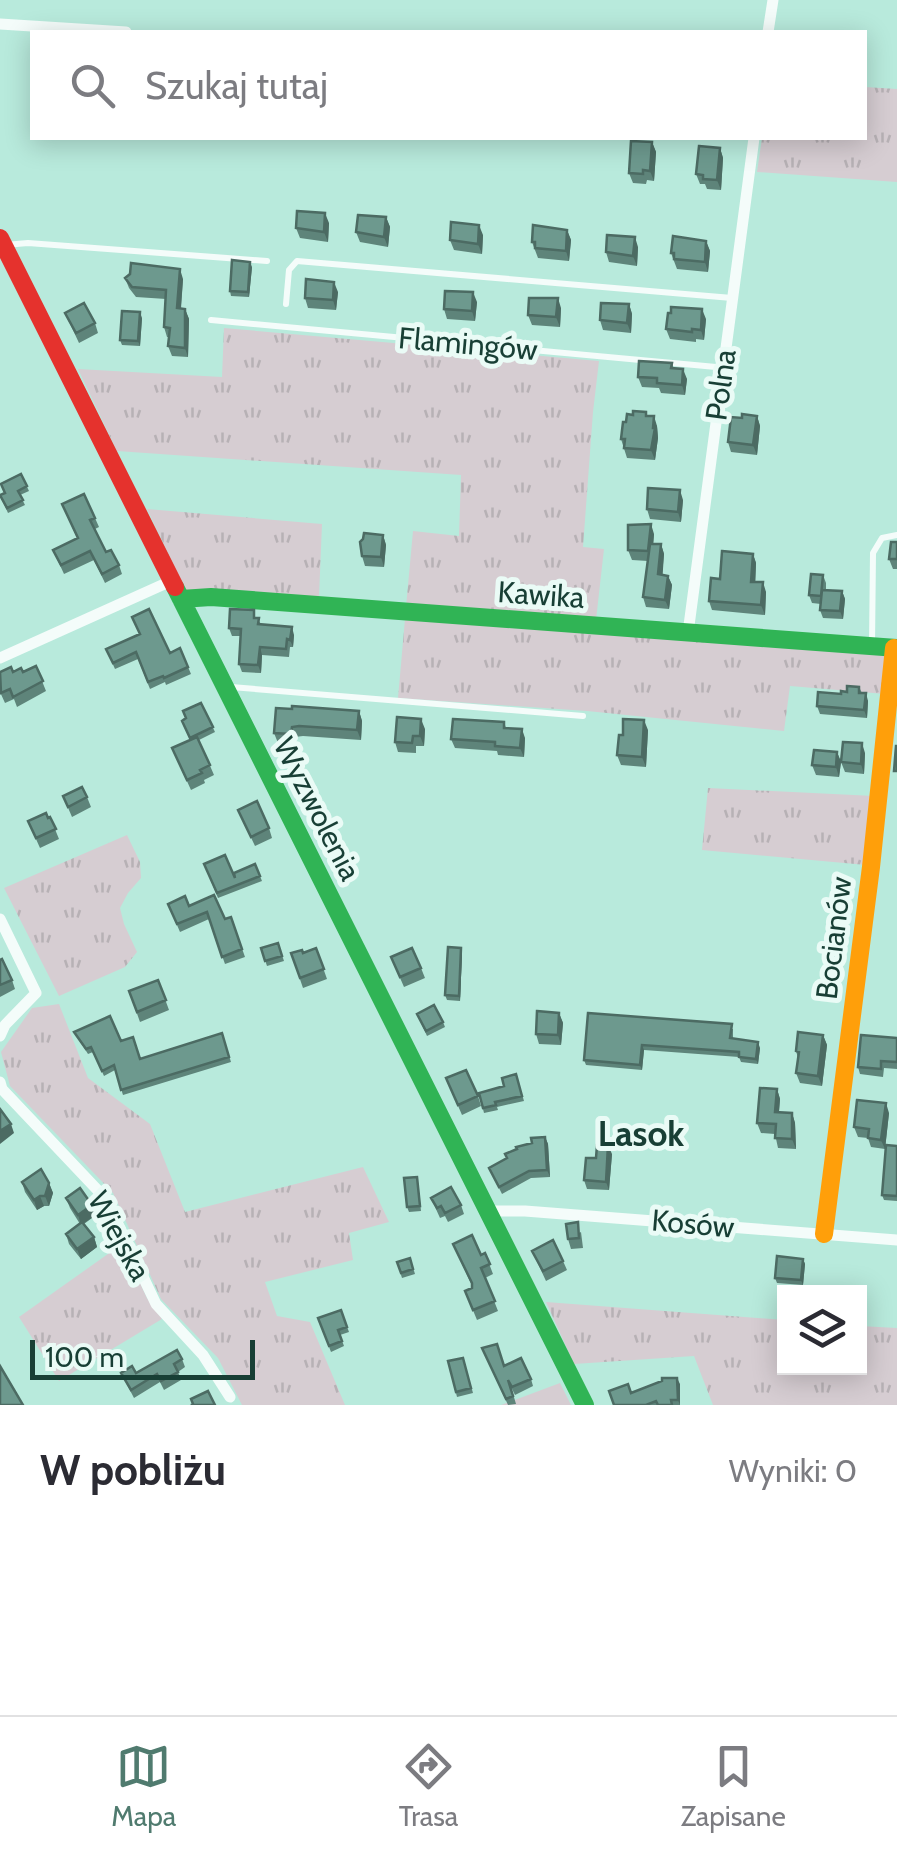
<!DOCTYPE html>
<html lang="pl">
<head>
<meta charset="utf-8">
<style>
  body { margin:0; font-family:Cabin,sans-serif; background:#f2f2f3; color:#2b2b33 }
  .controls { position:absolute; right:30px; bottom:30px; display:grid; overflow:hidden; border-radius:0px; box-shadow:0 5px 25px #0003 }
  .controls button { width:90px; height:90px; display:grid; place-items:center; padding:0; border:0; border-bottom:2px solid #e1e1e2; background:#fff; color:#2b2b33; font:50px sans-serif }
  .scale { position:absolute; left:30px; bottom:25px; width:225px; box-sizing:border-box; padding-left:10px; border:5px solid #183f35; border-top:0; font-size:28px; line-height:35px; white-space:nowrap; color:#183f35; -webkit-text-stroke:8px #eafbf6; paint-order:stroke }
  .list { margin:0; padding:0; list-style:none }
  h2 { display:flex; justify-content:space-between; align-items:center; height:130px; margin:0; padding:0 40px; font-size:42px }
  h2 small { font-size:32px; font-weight:400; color:#7c7c81 }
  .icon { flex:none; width:55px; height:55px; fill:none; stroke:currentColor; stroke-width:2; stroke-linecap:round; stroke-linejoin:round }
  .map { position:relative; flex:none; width:897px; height:1405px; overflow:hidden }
  .search { position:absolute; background:#fff; box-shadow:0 5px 25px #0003; left:30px; right:30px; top:30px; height:110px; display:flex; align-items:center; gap:25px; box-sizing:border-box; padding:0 35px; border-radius:0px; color:#7c7c81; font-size:38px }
  .sheet { height:310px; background:#fff }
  nav { display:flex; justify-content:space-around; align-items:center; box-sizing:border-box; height:140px; border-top:2px solid #e1e1e2; background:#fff; font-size:28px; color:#7c7c81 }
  nav a { display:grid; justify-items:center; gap:5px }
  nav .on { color:#507b6f }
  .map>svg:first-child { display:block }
  .grass { fill:url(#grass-tufts) }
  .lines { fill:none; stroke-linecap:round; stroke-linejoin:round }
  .lane { stroke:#f4fcfa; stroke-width:6 }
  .street { stroke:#f4fcfa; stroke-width:11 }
  .fast { stroke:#30b455; stroke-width:18 }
  .slow { stroke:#ff9f0a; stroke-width:18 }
  .jam { stroke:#e5322d; stroke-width:18 }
  .wall { fill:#5e847a }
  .shaded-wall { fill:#4c6b63 }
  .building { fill:#6d998e; stroke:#4c6b63; stroke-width:2.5 }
  .labels { text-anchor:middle; stroke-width:10; stroke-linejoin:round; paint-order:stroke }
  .street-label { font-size:30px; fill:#183f35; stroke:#eafbf6 }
  .quarter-label { font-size:35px; font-weight:bold; fill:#183f35; stroke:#eafbf6 }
</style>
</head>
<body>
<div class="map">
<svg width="897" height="1405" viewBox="0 0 897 1405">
  <defs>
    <pattern id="grass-tufts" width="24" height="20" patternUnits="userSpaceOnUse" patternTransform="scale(2.5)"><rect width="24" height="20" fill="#d6cdd2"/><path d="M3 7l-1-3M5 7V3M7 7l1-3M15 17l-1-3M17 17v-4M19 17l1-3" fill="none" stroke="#b7b1b5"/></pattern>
  </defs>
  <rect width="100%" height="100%" fill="#b8eadc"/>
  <path class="grass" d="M865,87L897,89V182L757,172L762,138H864Z
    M224,328L599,361L593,412L583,547L604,549L596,620L406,607L413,531L459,536L461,475L117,451L78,369L222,377Z
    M147,509L322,524L319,597L186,590Z
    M405,619L888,654L885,694L790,686L784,731L587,711L398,698Z
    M708,788L874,796L866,865L702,850Z
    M127,835L140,862L141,878L128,893L120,908L124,924L137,952L125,967L59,996L4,888Z
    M59,1004L88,1078L150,1124L185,1212L363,1167L389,1222L349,1233L353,1260L265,1282L277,1316L310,1322L345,1405H242L218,1358L161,1299L113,1193L10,1086L1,1052L32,1008Z
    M122,1244L147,1298L162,1319L59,1381L19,1317Z
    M546,1302L784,1320V1368H860V1326L897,1328V1405H713L694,1356L574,1364Z
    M560,1383L571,1405H501Z"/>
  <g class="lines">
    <path class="lane" d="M5,245L28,243L267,261
      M286,304L289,270L297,261L732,298
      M211,320L716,367L723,363
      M872,645L873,553L882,538L897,535
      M231,687L583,716"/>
    <path class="street" d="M0,24L126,32
      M768,32L773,0
      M688,633L754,138
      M0,658L171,581
      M0,919L36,993L5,1025L0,1036
      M0,1082L2,1089L106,1199L156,1304L203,1355L230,1397
      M489,1211H525L897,1240"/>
    <path class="fast" d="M175,587L585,1405
      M181,599L211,597L897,648"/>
    <path class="slow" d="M824,1234L871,867L894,648"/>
    <path class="jam" d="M0,238L175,587"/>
  </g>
  <path class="wall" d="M652,142L656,152L654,181L647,180L646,184L633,183L629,173Z
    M720,148L723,158L721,190L707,189L705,184H700L696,174Z
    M386,217L390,227L388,247L360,242L356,232Z
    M329,223L328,242L300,238L296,228Z
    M567,230L571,240L569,261L538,258L532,242Z
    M483,235L482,254L454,250L450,240Z
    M706,241L710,251L708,272L677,269L671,253Z
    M638,247L637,266L609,262L606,252Z
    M252,267L249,297L231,296L230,291Z
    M125,278L183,279L181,309H185L189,319L188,357L172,356L168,346L169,337H167L164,327L166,299L136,297L129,288Z
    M338,292L336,310L308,308L305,298Z
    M477,302L475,321L447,319L444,309Z
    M629,304L632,314L631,333L603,330L600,320Z
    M561,308L560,327L532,325L528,315Z
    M65,313L95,323L98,333L79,343Z
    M142,318L140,346L122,345L120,340Z
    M706,319L704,340L696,339V342L670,339L666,329Z
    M672,363L674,369L687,379L685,395L661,393L659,388L642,387L638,377Z
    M646,412L647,416L657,426L658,438L655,460L627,458L621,439L626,422L633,415Z
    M757,416L760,426L757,455L731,452L728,442L742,418Z
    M21,474L29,491L20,495L25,505L8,513L0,495L4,493Z
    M683,500L681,522L650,519L647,509Z
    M62,504L95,518L99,527L95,529L106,552L119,565L122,574L105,583L94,560L64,574L53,550L77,538Z
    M654,534L653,544H661L664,554L662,575L668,576L672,585L669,609L646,607L643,597L648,561L632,560L628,550Z
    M383,535L386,545L384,567L365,566L362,556Z
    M897,542V569H893L889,559Z
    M753,554L756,563L755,582L766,592L765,615L712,610L709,601L720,579Z
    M823,575L826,583V590L842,591L845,599L843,619L823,618L820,610L821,604L812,603L809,595Z
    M257,618L261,624L294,635L293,647H290L289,657L262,655L261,673L242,672L239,664L240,636H232L229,628Z
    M180,648L191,674L166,685L165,682L150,689L138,659L115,669L106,649L170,653Z
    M36,666L46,691L17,707L14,699L5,703L0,692L13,672H23Z
    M859,687L862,693L868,701L867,718L820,714L817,706L841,694Z
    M201,703L215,732L199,740L214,775L204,780L205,783L191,790L172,748L190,740L182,721L186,719Z
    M276,708L359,711L362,721L361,740L303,736L295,737V744L278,743L274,733Z
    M504,722L506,728L525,738L524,757L498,755L497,751L455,748L451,739Z
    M425,729L424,746H416V753L398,752L395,742Z
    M648,730L646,767L621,765L617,755Z
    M837,752L841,762L839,777L816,775L812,765Z
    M865,753L864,774L845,772L841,762Z
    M63,796L87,797L91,807L72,817Z
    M238,810L269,828L272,838L255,846Z
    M50,817L59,839L40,848L28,821Z
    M204,864L235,878L255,864L262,881L218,898Z
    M168,904L189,906L225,919L231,917L245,957L225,964L209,919L180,932Z
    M278,943L284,961L267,966L261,948Z
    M316,948L327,979L303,988L291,953H303Z
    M461,948L462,953L460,1001L447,1000L445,995Z
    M391,957L421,968L425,978L404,987Z
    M0,960L12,980L15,989L0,997Z
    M158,980L169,1010L140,1022L129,991Z
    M559,1013L563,1023L561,1045L539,1044L536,1034Z
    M588,1013L733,1029V1039L760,1048L758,1064L741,1062L739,1057L644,1050L642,1070L586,1065L584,1060Z
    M417,1014L443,1022L445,1027L427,1036Z
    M74,1032L121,1041L140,1059L222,1033L231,1062L123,1095L115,1070L104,1076L93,1052L88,1054Z
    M823,1035L827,1045L822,1086L800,1083L796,1073L798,1058L796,1051Z
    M897,1038V1069L884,1068L883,1077L860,1074L858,1067Z
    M516,1074L524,1101L497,1107L498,1110L484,1113L479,1093L504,1086Z
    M446,1078L478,1096L481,1106L462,1115Z
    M777,1089L780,1099L779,1112L792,1113L795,1123L796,1149L778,1148L775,1134L761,1133L757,1123Z
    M889,1113L885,1149L871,1147L868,1138L858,1137L854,1127Z
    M545,1137L548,1144L550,1177L531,1178L502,1194L489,1168L532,1143Z
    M897,1146V1201L884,1200L882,1195Z
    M612,1154L609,1190L587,1189L584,1180L596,1158Z
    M22,1182L49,1183L53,1193L49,1206H44L37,1210L25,1192Z
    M418,1182L421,1211L409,1212L407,1207Z
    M66,1198L92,1205L96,1215L84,1224L94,1237L97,1247L81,1259L69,1244L66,1234L80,1224L70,1208Z
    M431,1198L461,1205L464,1214L448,1222L445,1216L440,1218Z
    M581,1232L583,1248L571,1249L568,1239Z
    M453,1244L481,1255L485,1253L493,1274L485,1278L498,1311L477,1320L465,1291L472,1288V1286Z
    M532,1251L563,1261L567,1270L546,1281Z
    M410,1258L415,1274L402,1278L397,1262Z
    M803,1259L805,1264L803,1285L777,1283L775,1278Z
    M341,1310L349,1332L340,1335L344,1346L331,1352L318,1318Z
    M482,1348L504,1366L531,1379L533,1386L515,1395L511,1387L516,1404L508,1405Z
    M463,1358L473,1393L457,1397L448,1361Z
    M182,1359L185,1367L178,1372L181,1380L164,1390L160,1382L134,1398L121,1373H136Z
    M680,1384V1405H614Z"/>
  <path class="shaded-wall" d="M652,142L656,152L654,181L650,171Z
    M720,148L723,158L721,190L717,180Z
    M325,213L329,223L328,242L324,232Z
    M386,217L390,227L388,247L384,237Z
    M479,225L483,235L482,254L478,244Z
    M567,230L571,240L569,261L566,251Z
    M635,237L638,247L637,266L633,256Z
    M706,241L710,251L708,272L705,262Z
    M250,262L252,267L249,297L248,292Z
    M180,269L183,279L180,318L177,308Z
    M334,282L338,292L336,310L333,300Z
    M473,292L477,302L475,321L472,311Z
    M558,298L561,308L560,327L556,317Z
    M629,304L632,314L631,333L627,323Z
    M185,309L189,319L188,357L185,348Z
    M702,309L706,319L704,340L701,330Z
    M140,312L142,318L140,346L138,341Z
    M683,369L687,379L685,395L682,385Z
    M654,416L657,426L658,438L655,460L651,450Z
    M757,416L760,426L757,455L753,445Z
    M680,490L683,500L681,522L678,512Z
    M651,524L654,534L652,561L648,551Z
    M383,535L386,545L384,567L381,557Z
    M661,544L664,554L662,584L658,574Z
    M753,554L756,563L755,591L751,582Z
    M668,576L672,585L669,609L665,600Z
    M763,582L766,592L765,615L761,605Z
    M842,591L845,599L843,619L840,611Z
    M292,627L294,635L293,647L290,640Z
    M260,647L262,655L261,673L258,665Z
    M866,693L868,701L867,718L864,710Z
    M359,711L362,721L361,740L357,730Z
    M421,719L425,729L424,746L420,736Z
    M644,720L648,730L646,767L642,757Z
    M522,729L525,738L524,757L520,748Z
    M862,743L865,753L864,774L861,764Z
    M837,752L841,762L839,777L836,767Z
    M461,948L462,953L460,1001L459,996Z
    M559,1013L563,1023L561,1045L558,1035Z
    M823,1035L827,1045L822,1086L818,1076Z
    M758,1042L760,1048L758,1064L756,1059Z
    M642,1045L644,1050L642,1070L640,1065Z
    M777,1089L780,1099L778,1122L775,1112Z
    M886,1103L889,1113L885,1149L881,1140Z
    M792,1113L795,1123L796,1149L792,1139Z
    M11,1124L14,1133L0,1144V1131Z
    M545,1137L548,1144L550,1177L547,1170Z
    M608,1145L612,1154L609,1190L606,1182Z
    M49,1183L53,1193L49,1206L45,1196Z
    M40,1196L44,1206L37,1210L34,1200Z
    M92,1205L96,1215L81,1225L78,1215Z
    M94,1237L97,1247L81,1259L77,1249Z
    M803,1259L805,1264L803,1285L801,1280Z
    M677,1378L680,1384V1405L678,1400Z"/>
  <path class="building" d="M631,141L652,142L650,171L643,170V174L629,173Z
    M699,146L720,148L717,180L703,179V175L696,174Z
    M297,211L325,213L324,232L296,228Z
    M358,215L386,217L384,237L356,232Z
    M451,222L479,225L478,244L450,240Z
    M533,225L567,230L566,251L535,248V242H532Z
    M607,235L635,237L633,256L606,252Z
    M673,236L706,241L705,262L674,259V253H671Z
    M232,260L250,262L248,292L230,291Z
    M131,263L180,269L177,308L185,309V348L168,346L170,328L164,327L166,290L132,287L125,278L130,274Z
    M306,279L334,282L333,300L305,298Z
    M445,291L473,292L472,311L444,309Z
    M529,298H558L556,317L528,315Z
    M84,303L95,323L76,333L65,313Z
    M601,303L629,304L627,323L600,320Z
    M671,307L702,309L701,330L692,329V332L666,329L668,313H671Z
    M122,311L140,312L138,341L120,340Z
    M639,361L672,363L671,368L683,369L682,385L657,383V378L638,377Z
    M633,411L646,412V416H654L653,428H655L651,450L624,448L625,439H621L623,422H626L627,414L633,415Z
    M742,414L757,416L753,445L728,442L731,417L742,418Z
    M21,474L27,486L18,491L23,500L7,508L0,495L5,493L1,484Z
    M648,488L680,490L678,512L647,509Z
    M84,494L95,518L90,520L106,552L111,550L119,565L102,574L90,551L61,565L53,550L78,538L62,504Z
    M651,524L648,551L628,550V525Z
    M364,533L383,535L381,557L362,556L360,542L363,539Z
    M891,542H897V559H889Z
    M650,544H661L658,574L668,576L665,600L643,597Z
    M722,551L753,554L751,582H763L761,605L709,601L711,578L720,579Z
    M811,574L823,575L821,596L809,595Z
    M822,590L842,591L840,611L820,610Z
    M149,609L170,653L180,648L188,667L164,678L163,676L148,682L136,652L113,663L106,649L140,634L132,617Z
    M230,609L254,610V618H259L258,624L292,627L290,640L287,639L286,649L260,647L258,665L239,664L241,629L229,628Z
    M36,666L43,681L13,697L10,689L1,693L0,672L11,667L13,672L21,668L23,672Z
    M847,686L859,687V693H866L864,710L817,706L818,692L841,694V691L847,692Z
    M201,703L213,727L190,738L182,721L186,718L183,711Z
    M292,706L359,711L357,730L299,726L292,727L291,734L274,733L276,708L292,709Z
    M397,717L421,719L420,736H413L412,743L395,742Z
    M453,719L504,722V728L522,729L520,748L495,746V742L451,739Z
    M623,719L644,720L642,757L617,755L619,735H623Z
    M197,737L210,765L200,770L202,773L187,780L172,748Z
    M843,742L862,743L861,764L841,762Z
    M896,746H897V771H894Z
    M814,750L837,752L836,767L812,765Z
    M82,787L87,797L68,807L63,796Z
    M257,801L269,828L251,837L238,810Z
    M46,813L48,818L50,817L56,829L36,838L28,821Z
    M225,855L235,878L234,873L255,864L260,876L217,893L204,864Z
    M214,895L225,919L231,917L242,949L222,957L207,912L177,924L168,904L185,896L189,906Z
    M278,943L282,956L265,961L261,948Z
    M448,947L461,948L459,996L445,995Z
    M316,948L324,969L300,978L291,953L302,950L303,953Z
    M412,948L421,968L400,977L391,957Z
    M2,959L12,980L0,985V960Z
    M158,980L166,1000L137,1012L129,991Z
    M434,1005L443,1022L426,1031L417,1014Z
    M537,1011L559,1013L558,1035L536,1034Z
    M588,1013L732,1024L730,1038L758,1042L756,1059L739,1057V1052L642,1045L640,1065L584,1060Z
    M110,1016L121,1041L133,1037L140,1059L222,1033L229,1057L121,1090L114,1065L102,1071L91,1047L86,1049L74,1032Z
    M798,1032L823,1035L818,1076L796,1073L799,1052L796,1051Z
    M861,1035L897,1038V1062L881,1061V1069L858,1067Z
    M466,1070L478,1096L458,1105L446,1078Z
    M516,1074L522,1096L495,1102L496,1105L483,1108L479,1093L504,1086L502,1078Z
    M760,1088L777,1089L775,1112L792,1113V1139L775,1138L776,1124L757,1123Z
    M857,1100L886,1103L881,1140L868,1138L869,1129L854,1127Z
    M0,1109L11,1124L0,1131Z
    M545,1137L547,1170L529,1171L499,1187L489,1168L507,1158L505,1154L517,1149L516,1147L532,1143L531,1138Z
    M597,1145H608L606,1182L584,1180L586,1158H596Z
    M886,1145L897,1146V1196L882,1195Z
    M41,1169L49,1183L45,1196H40L34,1200L22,1182Z
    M417,1177L420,1206L407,1207L404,1178Z
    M451,1187L461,1205L445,1213L441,1206L437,1208L431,1198Z
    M80,1188L92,1205L78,1215L66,1198Z
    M82,1222L94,1237L77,1249L66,1234Z
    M578,1222L579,1238L568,1239L566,1224Z
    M472,1235L481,1255L485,1253L490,1264L481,1268L495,1301L473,1310L465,1291L472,1288V1283L453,1244Z
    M553,1240L563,1261L543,1271L532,1251Z
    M777,1256L803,1259L801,1280L775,1278Z
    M410,1258L413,1269L401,1273L397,1262Z
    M341,1310L347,1327L338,1330L342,1341L329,1346L318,1318Z
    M497,1344L504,1366L521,1358L531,1379L512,1387L508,1380L513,1396L506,1399L482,1348Z
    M177,1350L182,1359L174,1364L178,1372L161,1381L157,1374L131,1390L121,1373L132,1366L136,1373Z
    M463,1358L471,1388L456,1392L448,1361Z
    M0,1366L23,1405H1L0,1404Z
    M662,1378H677L678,1400H671L672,1405H658L656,1401L646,1405H614L609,1391L628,1384L631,1393L662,1381Z
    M208,1391L215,1405H191L193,1404L191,1399Z"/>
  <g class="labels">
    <g class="street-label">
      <text transform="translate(468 344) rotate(5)" y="10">Flamingów</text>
      <text transform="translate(721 385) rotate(-82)" y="10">Polna</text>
      <text transform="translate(541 595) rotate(4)" y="10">Kawika</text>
      <text transform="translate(317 809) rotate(63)" y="10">Wyzwolenia</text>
      <text transform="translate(834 938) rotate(-83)" y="10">Bocianów</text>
      <text transform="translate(693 1224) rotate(5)" y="10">Kosów</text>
      <text transform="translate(119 1236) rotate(61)" y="10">Wiejska</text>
    </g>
    <g class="quarter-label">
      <text x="641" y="1146">Lasok</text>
    </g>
  </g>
</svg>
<div class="controls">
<button><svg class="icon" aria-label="layers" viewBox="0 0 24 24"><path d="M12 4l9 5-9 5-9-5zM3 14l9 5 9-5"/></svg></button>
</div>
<div class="scale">100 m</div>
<div class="search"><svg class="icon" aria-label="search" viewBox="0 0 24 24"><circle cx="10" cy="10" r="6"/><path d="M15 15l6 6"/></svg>Szukaj tutaj</div>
</div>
<section class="sheet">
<h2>W pobliżu<small>Wyniki: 0</small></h2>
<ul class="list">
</ul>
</section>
<nav>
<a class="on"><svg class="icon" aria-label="map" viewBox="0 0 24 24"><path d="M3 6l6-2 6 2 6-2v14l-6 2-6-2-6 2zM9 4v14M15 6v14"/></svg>Mapa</a>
<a><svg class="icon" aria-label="directions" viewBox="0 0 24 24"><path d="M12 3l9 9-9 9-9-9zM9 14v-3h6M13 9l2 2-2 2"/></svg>Trasa</a>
<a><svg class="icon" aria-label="saved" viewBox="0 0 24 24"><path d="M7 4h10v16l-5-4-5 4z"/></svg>Zapisane</a>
</nav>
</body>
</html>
